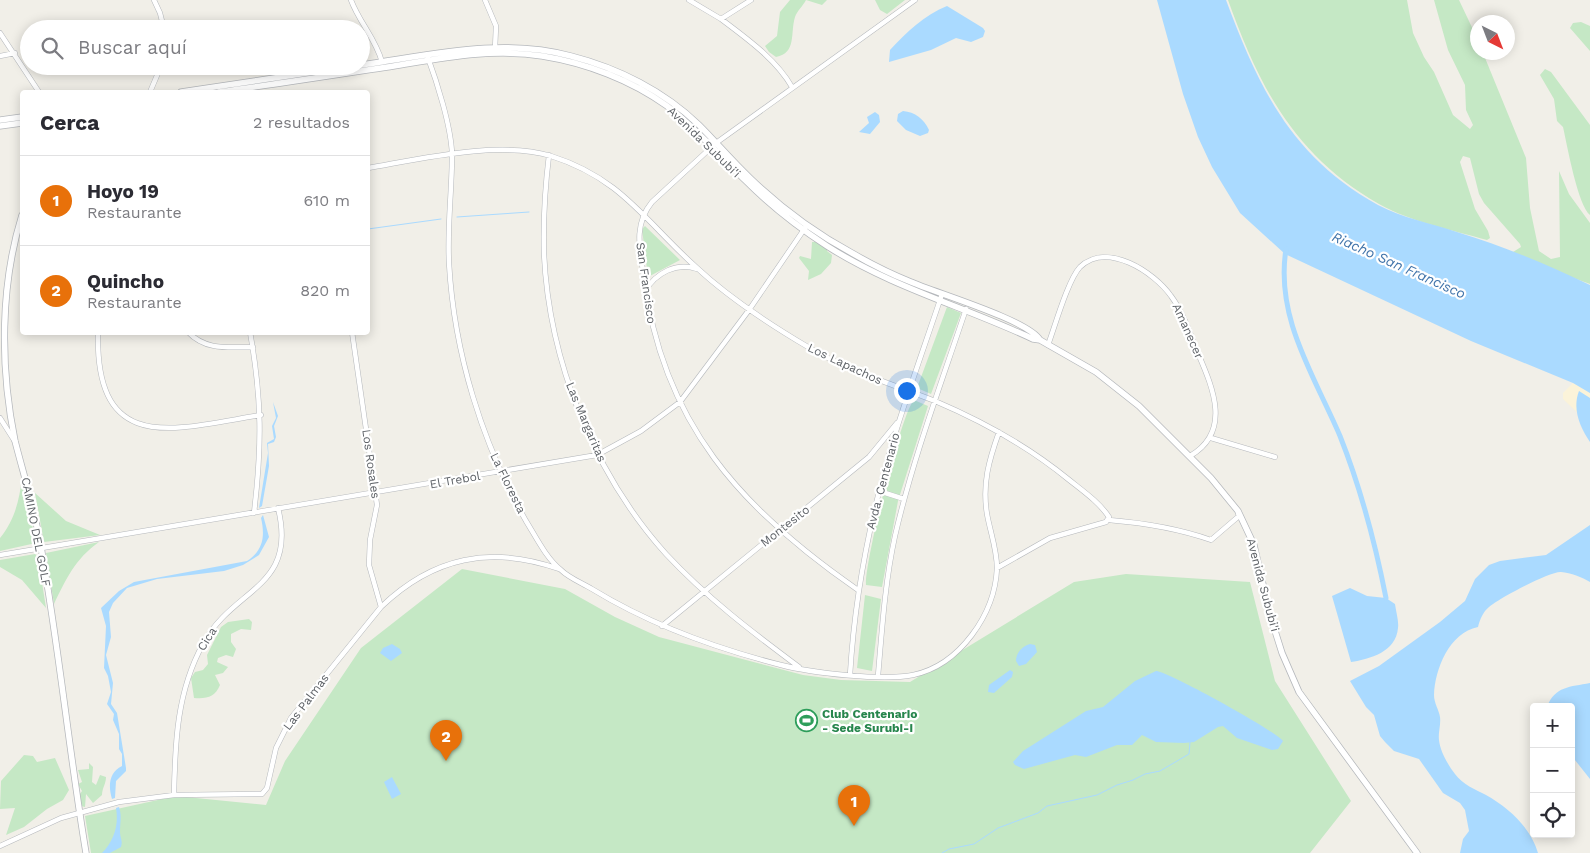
<!DOCTYPE html>
<html lang="es">
<head>
<meta charset="utf-8">
<style>
  body { margin:0; font-family:"Work Sans",sans-serif; background:#f2f2f3; color:#2b2b33 }
  .controls { position:absolute; right:15px; bottom:15px; display:grid; overflow:hidden; border-radius:5px; box-shadow:0 2px 12px #0003 }
  .controls button { width:45px; height:45px; display:grid; place-items:center; padding:0; border:0; border-bottom:1px solid #e1e1e2; background:#fff; color:#2b2b33; font:25px sans-serif }
  .compass { position:absolute; left:1470px; top:15px; width:45px; height:45px; border-radius:50%; background:#fff; box-shadow:0 2px 12px #0003; rotate:138deg }
  .you { position:absolute; left:906px; top:390px; width:18px; height:18px; margin:-12px; border:4px solid #fff; border-radius:50%; background:#1a73e8; box-shadow:0 0 0 8px #1a73e833 }
  .badge { display:grid; place-items:center; width:32px; height:32px; border-radius:50%; background:#1a73e8; color:#fff; font-size:16px; font-weight:700 }
  .pin { position:absolute; translate:-50% -41px; filter:drop-shadow(0 1px 2px #0008) }
  .pin::after { content:''; position:absolute; top:26px; width:18px; height:15px; background:inherit; clip-path:polygon(0 0,100% 0,50% 100%) }
  .list { margin:0; padding:0; list-style:none }
  h2 { display:flex; justify-content:space-between; align-items:center; height:65px; margin:0; padding:0 20px; font-size:21px }
  h2 small { font-size:16px; font-weight:400; color:#7c7c81 }
  .list li { display:grid; grid-template-columns:32px 1fr auto; gap:15px; align-items:center; box-sizing:border-box; height:90px; padding:0 20px; border-top:1px solid #e1e1e2 }
  .list b { display:block; font-size:19px; white-space:nowrap }
  .list p { margin:0; font-size:16px; white-space:nowrap; color:#7c7c81 }
  .list em { font-size:16px; font-style:normal; color:#7c7c81 }
  .icon { flex:none; width:28px; height:28px; fill:none; stroke:currentColor; stroke-width:2; stroke-linecap:round; stroke-linejoin:round }
  .map { position:relative; flex:none; width:1590px; height:853px; overflow:hidden }
  .search { position:absolute; background:#fff; box-shadow:0 2px 12px #0003; left:20px; top:20px; width:350px; height:55px; display:flex; align-items:center; gap:12px; box-sizing:border-box; padding:0 18px; border-radius:28px; color:#7c7c81; font-size:19px }
  .panel { position:absolute; background:#fff; box-shadow:0 2px 12px #0003; left:20px; top:90px; width:350px; height:245px; border-radius:5px }
  .map>svg:first-child { display:block }
  .green { fill:#c5e8c5 }
  .sand { fill:#fbf3d9 }
  .water { fill:#aadaff }
  .lines { fill:none; stroke-linecap:round; stroke-linejoin:round }
  .stream { stroke:#aadaff; stroke-width:1 }
  .canal { stroke:#aadaff; stroke-width:5 }
  .minor-casing { stroke:#b5b8bc; stroke-width:5.5 }
  .tertiary-casing { stroke:#b5b8bc; stroke-width:7 }
  .minor { stroke:#fff; stroke-width:4.5 }
  .tertiary { stroke:#fff; stroke-width:5.5 }
  .labels { text-anchor:middle; stroke-width:4.5; stroke-linejoin:round; paint-order:stroke }
  .street-label { font-size:12px; fill:#5f6368; stroke:#fff }
  .leisure-label { font-size:12px; font-weight:bold; fill:#27864d; stroke:#fff; text-anchor:start }
  .water-label { font-size:14px; font-style:italic; fill:#4174aa; stroke:#fff }
</style>
</head>
<body>
<div class="map">
<svg width="1590" height="853" viewBox="0 0 1590 853">
  <rect width="100%" height="100%" fill="#f1efe8"/>
  <path class="green" d="M790,0H827L822,5L806,0C803,6 797,11 795,17C790,33 797,53 776,57L769,52L765,46L777,36L780,12Z
    M875,0H905L887,14L880,10Z
    M1228,0H1407L1413,33L1424,57L1434,72L1453,115L1470,129L1473,125L1466,110L1465,85L1448,50L1434,0H1459L1477,38L1478,52L1483,53L1526,158L1530,208L1539,251L1551,259L1560,257L1559,171L1569,194L1590,223V284L1527,261L1513,252L1521,247L1520,244L1484,203L1479,194L1470,158L1463,156L1460,162L1475,209L1488,231L1490,238L1487,240C1452,230 1411,222 1379,204C1295,156 1259,87 1228,0Z
    M1581,22L1590,26V51L1570,28L1573,23Z
    M1545,69L1551,72L1590,125V215C1578,206 1567,145 1563,127L1557,121L1554,99L1540,75Z
    M645,226L680,260L648,277L642,229Z
    M812,242H816L827,247V251L832,255L831,263L821,274L808,280L809,271L799,258L800,256L811,259Z
    M947,307L961,313L931,394L917,388Z
    M914,400L928,406L898,501L882,587L866,585C864,565 901,413 914,400Z
    M22,479L36,543L0,551V538C15,520 19,500 22,479Z
    M35,493L66,521L100,535L44,542Z
    M99,542C75,559 66,579 54,604L46,553Z
    M35,554L38,557L46,608L22,580L0,567V560Z
    M462,569L565,589L615,617L659,637L803,675L841,680L910,682L1074,582L1126,574L1250,582L1275,681L1351,801L1310,853H91L85,816L176,796L266,805L285,761L361,648Z
    M865,595L881,599L872,671L857,668Z
    M249,619L252,622L251,630L241,629L231,634V642L236,649L233,657L226,655L218,658L217,662L228,667L223,673L215,675L220,685C215,697 207,699 194,698L191,678L195,672L203,670L208,664L207,655L221,627L228,622Z
    M24,755L33,756L37,762L55,758L69,790L63,800L47,809L24,827L6,835L15,808L0,809L1,781Z
    M89,763L93,767L92,782L96,785L100,775L106,777C106,784 102,788 102,795L93,803L86,794L85,807L81,806L78,797L82,791L78,784L82,782L78,770L89,769Z"/>
  <path class="sand" d="M1573,383L1590,393V425L1563,399V393Z"/>
  <path class="water" d="M1157,0H1226C1259,88 1291,157 1378,205C1403,218 1430,223 1457,232C1503,246 1546,264 1590,285V393L1573,383L1471,341L1285,254L1240,213L1212,167L1198,137L1183,94Z
    M947,6L983,28L985,31L983,37L971,42L956,38L931,50L889,62L890,50C907,32 924,15 947,6Z
    M903,111C915,112 924,119 929,130L928,133L920,136L906,130L897,121L898,114Z
    M875,112L879,115L880,122L870,134L859,132L869,123L867,117Z
    M1579,391L1590,398V442C1580,427 1572,409 1579,391Z
    M273,402L278,416L274,426L276,437L274,442L268,444L269,466L262,506L259,508L268,453L267,443L274,439L272,426L276,418Z
    M263,515L269,537L259,555L243,565L224,571L157,579L127,588L113,603L109,612L111,637L106,655L113,683L111,704L117,713L126,768V771L116,781L115,798L112,799C108,786 109,772 122,766V754L119,749V734L113,720L114,714L107,704L111,692L108,676L104,668L106,626L101,608L119,591L134,582L247,561C264,550 265,535 261,518Z
    M1590,525V582C1582,577 1571,573 1561,572C1550,571 1498,599 1489,607C1483,612 1480,619 1478,627C1449,633 1435,669 1434,695C1434,703 1439,710 1440,717C1441,725 1438,733 1439,740C1440,751 1448,765 1455,774C1462,784 1476,790 1486,795C1509,808 1531,828 1538,853H1460L1463,839L1469,831L1465,810L1460,803L1443,793L1419,759L1394,751L1385,742L1380,736L1374,715L1366,707L1350,681L1379,666L1440,622L1465,601L1475,579L1489,565L1500,561L1546,555Z
    M1350,588L1367,596L1386,598L1395,604C1396,612 1399,621 1398,628C1396,652 1370,659 1351,662L1332,596Z
    M392,644L400,649L402,653L391,661L380,653L383,648Z
    M1030,644L1035,645L1037,652L1026,664L1019,666L1016,661C1016,653 1022,646 1030,644Z
    M1010,670L1013,672L1012,677L994,693L988,692L989,685Z
    M1156,671C1167,671 1276,731 1283,741L1278,749L1272,750L1237,738L1223,726L1218,727L1194,742L1184,743L1156,742L1142,735L1132,745H1117L1086,757L1075,755L1024,769L1015,765L1013,762L1023,751L1086,711L1103,707L1135,681Z
    M1590,683V779L1571,755V707H1547C1555,686 1570,687 1590,683Z
    M392,777L401,794L392,799L384,782Z
    M119,807C122,816 120,822 120,832C120,838 123,840 121,847L110,853H102C114,841 119,825 116,808Z"/>
  <g class="lines">
    <path class="stream" d="M457,217L529,212
      M368,229L441,219
      M942,853L949,849L974,844L998,828L1038,813L1047,806L1097,795L1117,785L1133,780L1145,774L1160,771L1189,754L1190,742"/>
    <path class="canal" d="M1286,249C1275,318 1314,375 1340,436C1361,489 1375,542 1386,598"/>
    <defs>
      <path id="minor" d="M154,0L160,13L164,29
        M351,0C359,22 376,39 382,62
        M485,0L496,26L495,49
        M689,0L721,19L751,0
        M721,19C746,38 776,59 792,87
        M0,33L39,92
        M427,55C437,82 451,126 452,154C452,191 447,227 449,263C454,353 482,443 526,521C536,537 546,558 561,570C569,578 582,583 592,589C651,625 714,648 781,665C812,673 882,681 913,675C960,665 995,614 997,568C997,550 990,531 987,514C982,484 989,460 999,432
        M0,56L15,53
        M150,92L161,66
        M549,155C545,188 543,221 544,254C549,361 594,474 666,554C706,597 752,632 799,667
        M368,168C420,159 500,140 551,156C621,178 645,221 696,267C729,298 769,324 808,347C848,371 892,384 935,401C982,421 1029,447 1068,479C1083,491 1099,502 1109,517L1106,522L1050,538L997,568
        M645,291C656,273 676,262 697,269
        M98,332C95,457 175,429 261,415
        M188,332C206,351 229,347 253,347
        M250,332C262,399 262,446 254,513
        M352,332L377,505L370,540L369,565L381,607
        M1048,345C1055,326 1068,280 1080,267C1107,241 1154,272 1171,296C1183,312 1190,333 1197,351C1212,386 1233,431 1190,456
        M0,418L14,440
        M1211,438L1275,457
        M879,491L904,499
        M1109,520C1145,523 1177,528 1211,540L1239,516L1238,513
        M0,555L597,455L641,431L680,402L749,310L805,228
        M858,590C742,510 662,423 644,277C640,250 633,225 652,202L716,143L915,0
        M662,626L869,457L897,423
        M850,675C855,591 872,508 897,428C911,383 927,339 942,294
        M878,676C882,629 885,582 895,536C913,458 941,384 966,309
        M174,795C175,742 177,691 203,644C233,587 298,589 278,508
        M0,846L61,818L119,802L174,795L262,794L267,788L276,748L291,718L381,607C433,557 491,545 559,569"/>
      <path id="tertiary" d="M361,65C431,55 502,37 571,56C618,68 664,91 699,125C716,142 732,161 750,178C780,207 815,233 852,253C871,264 891,274 911,282C936,293 1028,320 1040,340
        M181,92L354,66
        M219,92C277,84 335,75 394,66C443,58 492,48 542,56C586,63 631,80 667,106C696,128 720,156 746,181C770,205 798,227 827,246C891,287 965,307 1033,339L1040,340L1096,372L1139,406L1211,478L1238,511L1254,545L1270,615L1282,653L1299,692L1417,853
        M0,120L22,117
        M0,126L22,123
        M22,215C0,286 0,367 15,441C24,476 35,511 41,547C59,648 69,751 86,853"/>
    </defs>
    <use href="#minor" class="minor-casing"/>
    <use href="#tertiary" class="tertiary-casing"/>
    <use href="#minor" class="minor"/>
    <use href="#tertiary" class="tertiary"/>
  </g>
  <defs>
    <symbol id="stadium-ring" viewBox="-11 -11 22 22"><circle r="9.5" fill="#fff" stroke="#2e9e5b" stroke-width="1.5"/><path d="M0-5a6.5 5 0 1 0 0 10a6.5 5 0 1 0 0-10ZM-3.5-1.8h7v3.6h-7Z" fill="#2e9e5b"/></symbol>
  </defs>
  <g fill-rule="evenodd">
    <use href="#stadium-ring" x="794" y="708" width="25" height="25"/>
  </g>
  <g class="labels">
    <g class="street-label">
      <text transform="translate(704 142) rotate(44)" y="4">Avenida Sububi'i</text>
      <text transform="translate(646 283) rotate(82)" y="4">San Francisco</text>
      <text transform="translate(1188 331) rotate(66)" y="4">Amanecer</text>
      <text transform="translate(845 364) rotate(25)" y="4">Los Lapachos</text>
      <text transform="translate(586 422) rotate(67)" y="4">Las Margaritas</text>
      <text transform="translate(371 464) rotate(82)" y="4">Los Rosales</text>
      <text transform="translate(455 480) rotate(-10)" y="4">El Trebol</text>
      <text transform="translate(883 481) rotate(-75)" y="4">Avda. Centenario</text>
      <text transform="translate(508 483) rotate(64)" y="4">La Floresta</text>
      <text transform="translate(785 526) rotate(-38)" y="4">Montesito</text>
      <text transform="translate(36 532) rotate(79)" y="4">CAMINO DEL GOLF</text>
      <text transform="translate(1263 585) rotate(75)" y="4">Avenida Sububi'i</text>
      <text transform="translate(207 639) rotate(-58)" y="4">Cica</text>
      <text transform="translate(306 702) rotate(-53)" y="4">Las Palmas</text>
    </g>
    <g class="leisure-label">
      <text x="822" y="718">Club Centenario<tspan x="822" dy="14">- Sede Surubi-i</tspan></text>
    </g>
    <g class="water-label">
      <text transform="translate(1399 265) rotate(24)" y="5">Riacho San Francisco</text>
    </g>
  </g>
</svg>
<div class="controls">
<button>+</button>
<button>−</button>
<button><svg class="icon" aria-label="locate" viewBox="0 0 24 24"><circle cx="12" cy="12" r="6"/><path d="M12 2v4M12 18v4M2 12h4M18 12h4"/></svg></button>
</div>
<svg class="compass" viewBox="-18 -18 36 36"><path d="M0-13l5 13h-10z" fill="#e53935"/><path d="M0 13l5-13h-10z" fill="#7c7c81"/></svg>
<div class="you"></div>
<div class="pin badge" style="left:854px;top:826px;background:#e8710a">1</div>
<div class="pin badge" style="left:446px;top:761px;background:#e8710a">2</div>
<div class="search"><svg class="icon" aria-label="search" viewBox="0 0 24 24"><circle cx="10" cy="10" r="6"/><path d="M15 15l6 6"/></svg>Buscar aquí</div>
<section class="panel">
<h2>Cerca<small>2 resultados</small></h2>
<ul class="list">
<li><span class="badge" style="background:#e8710a">1</span><div><b>Hoyo 19</b><p>Restaurante</p></div><em>610 m</em></li>
<li><span class="badge" style="background:#e8710a">2</span><div><b>Quincho</b><p>Restaurante</p></div><em>820 m</em></li>
</ul>
</section>
</div>
</body>
</html>
